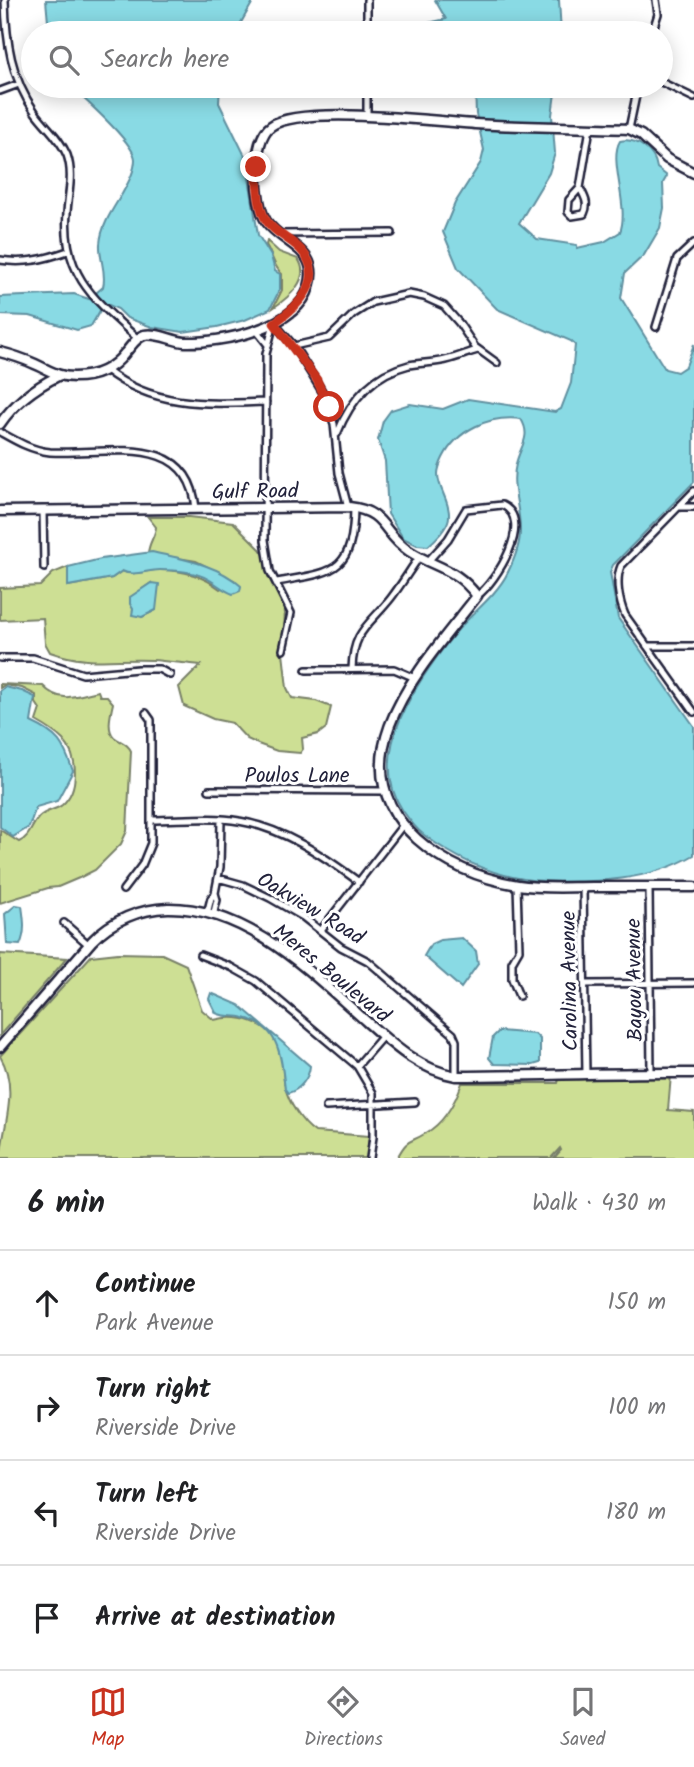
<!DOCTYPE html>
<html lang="en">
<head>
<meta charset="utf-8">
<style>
  body { margin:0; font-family:Kalam,sans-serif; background:#f2f2f2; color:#202124 }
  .stop { position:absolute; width:21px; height:21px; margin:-16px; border:5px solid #c8321e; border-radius:50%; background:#fff }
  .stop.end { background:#c8321e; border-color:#fff; box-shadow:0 2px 7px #0008 }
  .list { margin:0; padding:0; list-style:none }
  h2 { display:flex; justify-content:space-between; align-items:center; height:91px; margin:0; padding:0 28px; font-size:30px }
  h2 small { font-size:23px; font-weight:400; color:#757577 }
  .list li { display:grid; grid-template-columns:46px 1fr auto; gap:21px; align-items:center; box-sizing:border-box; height:105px; padding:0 28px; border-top:2px solid #e0e0e0 }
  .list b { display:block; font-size:26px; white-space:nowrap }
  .list p { margin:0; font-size:23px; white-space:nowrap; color:#757577 }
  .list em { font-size:23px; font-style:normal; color:#757577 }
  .icon { flex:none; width:38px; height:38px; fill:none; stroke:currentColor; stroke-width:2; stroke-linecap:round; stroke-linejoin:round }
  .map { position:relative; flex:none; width:694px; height:1158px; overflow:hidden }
  .search { position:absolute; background:#fff; box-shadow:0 4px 18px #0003; left:21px; right:21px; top:21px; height:77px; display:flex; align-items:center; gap:18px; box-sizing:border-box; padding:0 24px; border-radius:38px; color:#757577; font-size:26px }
  .sheet { height:511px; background:#fff }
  nav { display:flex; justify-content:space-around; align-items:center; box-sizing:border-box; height:98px; border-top:2px solid #e0e0e0; background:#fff; font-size:19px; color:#757577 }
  nav a { display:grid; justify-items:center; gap:4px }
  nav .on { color:#c8321e }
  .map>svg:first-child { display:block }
  .green { fill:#cddf94; stroke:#788068; stroke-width:2; fill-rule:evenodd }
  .water { fill:#89dae4; stroke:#6090a0; stroke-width:2 }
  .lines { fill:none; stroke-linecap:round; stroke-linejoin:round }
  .street-casing { stroke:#22223b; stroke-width:10 }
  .secondary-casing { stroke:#22223b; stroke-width:13 }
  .street { stroke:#fff; stroke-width:5 }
  .secondary { stroke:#fff; stroke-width:8 }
  .route { stroke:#c8321e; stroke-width:9 }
  .labels { text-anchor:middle; stroke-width:6; stroke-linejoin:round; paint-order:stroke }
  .street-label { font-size:21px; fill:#22223b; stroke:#fff }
</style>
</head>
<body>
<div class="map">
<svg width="694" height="1158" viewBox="0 0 694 1158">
  <rect width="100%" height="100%" fill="#fff"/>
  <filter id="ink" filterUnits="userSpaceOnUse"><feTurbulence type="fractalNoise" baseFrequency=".0143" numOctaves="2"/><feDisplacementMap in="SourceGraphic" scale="14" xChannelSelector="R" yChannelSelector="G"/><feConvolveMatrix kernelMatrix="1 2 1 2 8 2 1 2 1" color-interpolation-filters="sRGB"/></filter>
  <g filter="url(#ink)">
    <path class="green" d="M267,241L279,252L298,259C312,279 288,298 273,308L282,290V274C274,268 272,254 266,245Z
      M148,517H189L233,522L260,549L265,556L268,572L285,605L284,639L280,651L283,653L287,688L292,698L316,701L331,707L326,728L318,734L302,738L303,749L300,753L277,751L258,744L247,739L232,723L213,719L184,706L179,687L201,665C185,664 169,661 152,660C114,658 90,666 50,652L45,643L43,618L0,620V588L40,586L53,573L68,567V586L112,578L122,571C132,576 144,571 155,570C180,569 201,574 220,589L234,580L196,561L148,553C149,542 155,537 156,527ZM151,583L156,610L142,617L133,609L131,597Z
      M0,684L43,686C60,704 76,696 98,691L100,696H107L113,703C111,713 106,729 114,737C121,743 127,742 131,751L127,831L121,844L95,870L79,878L58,887L48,888L0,903V830L19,842C30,837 31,826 39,817C46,810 56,810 62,805C80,789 78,756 63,740C55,732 45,726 36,721L40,709L36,703V695L22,688L5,685L0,688Z
      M118,953L162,954L186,965L202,1010L214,1020C238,1014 270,1021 279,1048C284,1060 282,1074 285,1087C289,1103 301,1122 315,1132L369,1136L367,1158H0C4,1124 19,1088 0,1056L91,956Z
      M0,954L67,958L0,1035Z
      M671,1075L668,1110L694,1112V1158H554L561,1150L560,1148L551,1158H397C408,1137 409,1144 426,1133C445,1122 455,1103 462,1083H558L559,1079L597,1076Z"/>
    <path class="water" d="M46,0H254L235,33H49Z
      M435,0H559L561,33H483L455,24L446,29L409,33L410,27L446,19Z
      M70,86H220L219,103L246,158L258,235L271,256L275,271L280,274V289L270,309L245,320L217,327L183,332L152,327L127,318L118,309L109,305L102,307L91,326L77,330L30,316L0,315V297L74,294L89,299L103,287C107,272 99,259 100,244C101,226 113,209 122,194C128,183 135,171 135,159C134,142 83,98 70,86Z
      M475,86H556L552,115L555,153L549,173L519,223L537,239L577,245V248L604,242L620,232C630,207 608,160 620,141C636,137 655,151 657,168L667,176L663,183L664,208L660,228L644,255L625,273L621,298L665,369L677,372L686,366L694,344V482L613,565L610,572L618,618L694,726V855C650,881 595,883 545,881C499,879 460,862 424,835C415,828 410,821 403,811C364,753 419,678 456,632C472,613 497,595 508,572C514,560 520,545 520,532C521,509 510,487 516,464C520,446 532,437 521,419C489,415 457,430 443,458C440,464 438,468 438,474C438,489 450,501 449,516C449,527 436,539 428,546L417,545L403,538L388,514L385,461L378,440L383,421L391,410L410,404L443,409L468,399L555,412L561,409L571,383L575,345L571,341L497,309L458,268L443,232L455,203L481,162L484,150L476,114Z
      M152,552C182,559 217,564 241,586L240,591L233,594C222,590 215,582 204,577C191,571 174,570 160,570C147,570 133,577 122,571L112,578L68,586V567L101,559Z
      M151,583L159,584L156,610L142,617L132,615L133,609L130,604V597Z
      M5,687L22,691L35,697L31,722C59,735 63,743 73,771L57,801L36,807L29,827L13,837L0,827V691Z
      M16,905L22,906C24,920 26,932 20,945L7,944L5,914Z
      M462,938L476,951L478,964L461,988L424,956L431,944L440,940Z
      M211,993L239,1005L310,1066C309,1078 300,1090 288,1093L285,1089C281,1059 281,1027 244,1018C234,1015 226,1018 216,1013L209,999Z
      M499,1031L535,1034L540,1039V1063L533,1065L494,1064L489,1058L493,1037Z"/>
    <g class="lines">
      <defs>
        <path id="street" d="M5,0C6,41 11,78 35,112C46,127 60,138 67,155C74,175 68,193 67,213C62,275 95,300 137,338
          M367,33V0
          M652,33L658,14L656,0
          M661,82L694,98
          M0,91L19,84
          M367,117V86
          M629,129L638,86
          M580,188C585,198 589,203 584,214L572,216L568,212L569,200L580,188L590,128
          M280,234L392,233
          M0,260C25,264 45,259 68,251
          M274,323L266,354L265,540L270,571L291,613L283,650
          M274,323L294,346L325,396L334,424L339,473L348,507
          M656,327L677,259L694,243
          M256,330L268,345
          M294,346L329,338L354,314L373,302L409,294L424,297L444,306L459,323L475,347L497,363
          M106,370C154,408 209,404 266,402
          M0,432C16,441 31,450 50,452C104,456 189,429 196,509
          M337,434C350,401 372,374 409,365C419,363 430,363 441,361C454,359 466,353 478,350
          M694,491L621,566C615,580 619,601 625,615L694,712
          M678,507H694
          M43,510L44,568
          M429,560L448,539L466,509L502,505C535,520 496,582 477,596
          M276,582C333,572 353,574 354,508
          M647,646H694
          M0,658H33L83,674L138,669H159L170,675
          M352,669C353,630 369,626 391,598C401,585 410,570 420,556
          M306,670L394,669L415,678
          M209,790L384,791
          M152,820C179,820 213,816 239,821C283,828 324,856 359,882
          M218,878L243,885L270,898L303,917L341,947L368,961L453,1034L456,1041V1076
          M517,885L519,950L512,962V979L519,996
          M583,887L586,1074
          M649,887L651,1072
          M123,890L142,865L151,843V720L146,713
          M215,893L220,867L221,820
          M207,914L211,898L215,893L217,900L213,916
          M64,923L89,945
          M321,930L403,825
          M200,955L231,967L256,981L357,1066L373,1093V1137L370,1158
          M585,984L694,983
          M357,1066L383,1036
          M326,1107L415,1102"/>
        <path id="secondary" d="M0,352C12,355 24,359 35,364C49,370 58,377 74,377C95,377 113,369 125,353C131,347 135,338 144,335C157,332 172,341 185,342C222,343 297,328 309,287C321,248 282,245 266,221C254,202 251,140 271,126C300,105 435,121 475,124C527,127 578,127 629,129L641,135L667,159L694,173
          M0,424C15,402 34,388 58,376
          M0,511L349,507C387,511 382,534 409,551C437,569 455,567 477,596C425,663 330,760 417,839C445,864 481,879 518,885C542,889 568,887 593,887C626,887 660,887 694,887
          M0,1047L92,941C112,920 140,909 168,908C248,907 311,973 367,1022C394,1046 420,1070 456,1076C536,1076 615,1072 694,1073"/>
      </defs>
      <use href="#street" class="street-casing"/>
      <use href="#secondary" class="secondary-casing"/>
      <use href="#street" class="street"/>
      <use href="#secondary" class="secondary"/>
    </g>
  </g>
  <g class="lines" filter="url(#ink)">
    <path class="route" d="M256,167C258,183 257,206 266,220C274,233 289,238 299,248C329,277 299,306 274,323L317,380L329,407"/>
  </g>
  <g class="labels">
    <g class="street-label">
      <text transform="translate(255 491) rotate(-1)" y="7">Gulf Road</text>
      <text x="297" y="782">Poulos Lane</text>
      <text transform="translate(311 908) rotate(31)" y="7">Oakview Road</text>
      <text transform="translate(332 973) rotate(39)" y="7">Meres Boulevard</text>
      <text transform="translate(634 980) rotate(-91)" y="7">Bayou Avenue</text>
      <text transform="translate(569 981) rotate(-91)" y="7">Carolina Avenue</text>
    </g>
  </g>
</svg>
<div class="stop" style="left:329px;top:407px"></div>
<div class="stop end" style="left:256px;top:167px"></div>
<div class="search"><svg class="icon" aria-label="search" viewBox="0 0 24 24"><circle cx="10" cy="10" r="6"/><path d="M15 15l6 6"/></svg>Search here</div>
</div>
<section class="sheet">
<h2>6 min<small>Walk · 430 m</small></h2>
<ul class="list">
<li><svg class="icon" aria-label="ahead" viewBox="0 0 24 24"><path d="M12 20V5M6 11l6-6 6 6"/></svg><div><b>Continue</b><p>Park Avenue</p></div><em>150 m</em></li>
<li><svg class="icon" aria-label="right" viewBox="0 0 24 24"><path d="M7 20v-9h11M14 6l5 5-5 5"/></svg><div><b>Turn right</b><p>Riverside Drive</p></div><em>100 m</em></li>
<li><svg class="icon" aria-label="left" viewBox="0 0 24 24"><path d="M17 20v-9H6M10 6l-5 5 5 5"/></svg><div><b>Turn left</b><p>Riverside Drive</p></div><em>180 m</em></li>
<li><svg class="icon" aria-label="arrive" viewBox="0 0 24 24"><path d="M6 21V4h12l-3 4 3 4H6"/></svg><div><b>Arrive at destination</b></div></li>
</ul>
</section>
<nav>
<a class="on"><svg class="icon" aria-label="map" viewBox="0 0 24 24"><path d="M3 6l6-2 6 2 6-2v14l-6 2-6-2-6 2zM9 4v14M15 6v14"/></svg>Map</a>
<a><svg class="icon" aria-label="directions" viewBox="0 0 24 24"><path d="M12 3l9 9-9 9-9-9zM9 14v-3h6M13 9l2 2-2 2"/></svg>Directions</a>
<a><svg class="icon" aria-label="saved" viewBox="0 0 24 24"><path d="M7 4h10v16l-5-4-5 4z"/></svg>Saved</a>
</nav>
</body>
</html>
